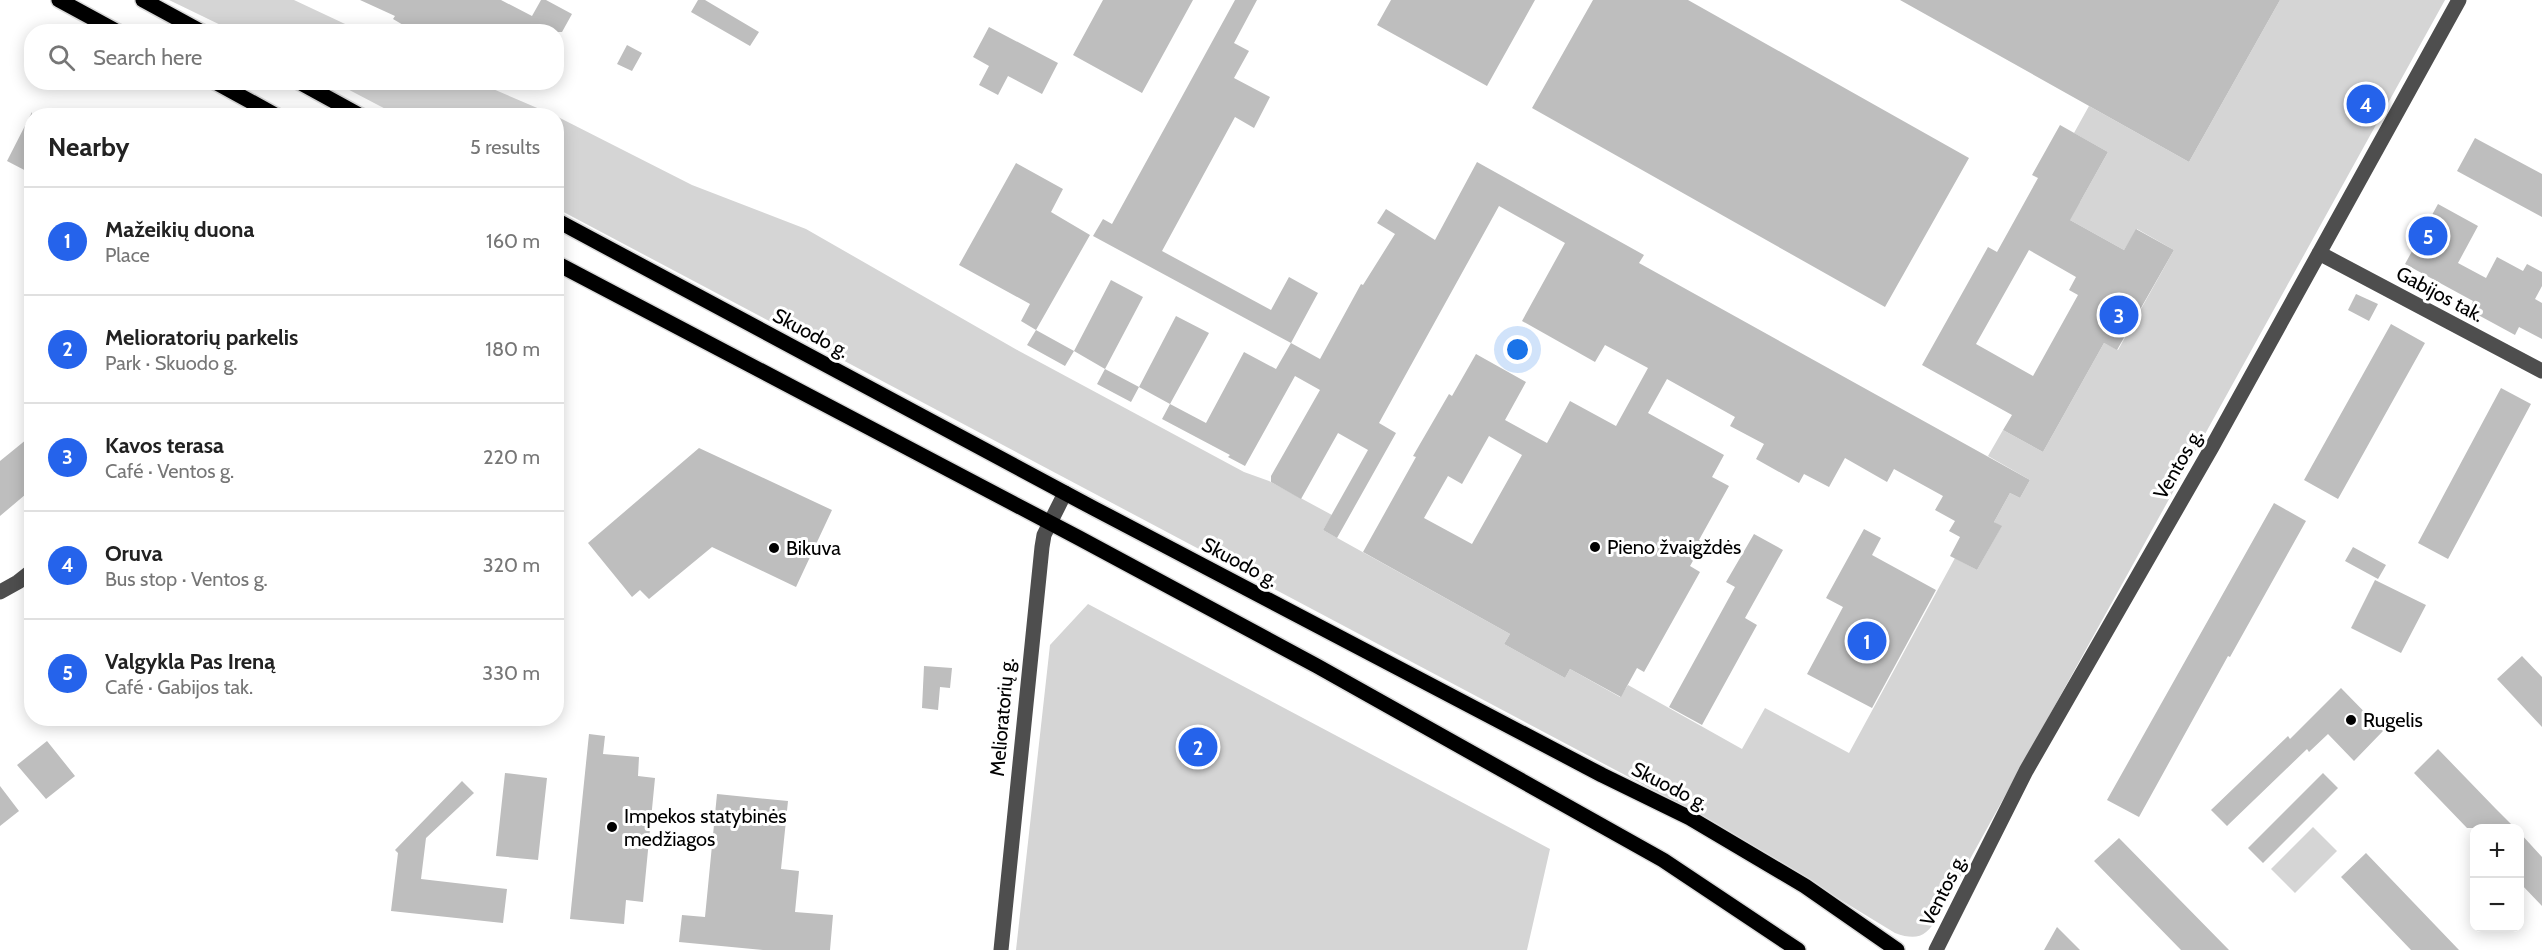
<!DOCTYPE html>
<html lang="en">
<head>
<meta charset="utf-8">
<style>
  body { margin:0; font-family:Cabin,sans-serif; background:#f6f6f6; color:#222 }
  .controls { position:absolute; right:18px; bottom:18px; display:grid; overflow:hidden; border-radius:12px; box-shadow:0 3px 15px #0003 }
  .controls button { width:54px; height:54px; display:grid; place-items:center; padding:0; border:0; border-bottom:2px solid #e0e0e0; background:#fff; color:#222; font:30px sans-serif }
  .you { position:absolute; left:1518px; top:350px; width:21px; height:21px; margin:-15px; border:4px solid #fff; border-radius:50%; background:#1a73e8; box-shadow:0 0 0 9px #1a73e833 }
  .badge { display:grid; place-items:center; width:39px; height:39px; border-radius:50%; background:#2563eb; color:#fff; font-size:20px; font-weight:700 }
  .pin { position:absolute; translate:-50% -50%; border:3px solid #fff; box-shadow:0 2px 6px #0006 }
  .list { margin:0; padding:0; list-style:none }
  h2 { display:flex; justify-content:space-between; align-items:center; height:78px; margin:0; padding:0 24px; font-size:26px }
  h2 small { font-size:20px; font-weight:400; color:#767676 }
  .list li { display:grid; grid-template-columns:39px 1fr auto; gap:18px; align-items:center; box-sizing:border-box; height:108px; padding:0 24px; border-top:2px solid #e0e0e0 }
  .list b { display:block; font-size:22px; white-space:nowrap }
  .list p { margin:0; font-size:20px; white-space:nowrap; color:#767676 }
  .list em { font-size:20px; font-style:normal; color:#767676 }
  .icon { flex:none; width:33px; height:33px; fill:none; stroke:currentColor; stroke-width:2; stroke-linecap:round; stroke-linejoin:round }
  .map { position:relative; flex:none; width:2542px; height:950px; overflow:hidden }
  .search { position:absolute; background:#fff; box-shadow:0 3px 15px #0003; left:24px; top:24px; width:540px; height:66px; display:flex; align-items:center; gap:15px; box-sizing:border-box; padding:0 21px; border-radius:24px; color:#767676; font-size:22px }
  .panel { position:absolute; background:#fff; box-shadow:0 3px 15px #0003; left:24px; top:108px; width:540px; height:618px; border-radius:24px }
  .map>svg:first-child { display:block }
  .green { fill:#d5d5d5 }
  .building { fill:#bebebe; fill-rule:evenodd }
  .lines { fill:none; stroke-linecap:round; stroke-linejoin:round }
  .major-casing { stroke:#dbdbdb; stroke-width:18 }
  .minor { stroke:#4e4e4e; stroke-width:15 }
  .major { stroke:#000; stroke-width:15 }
  .poi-dot { fill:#000; stroke:#fff; stroke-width:2 }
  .labels { text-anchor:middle; stroke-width:6; stroke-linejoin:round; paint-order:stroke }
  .street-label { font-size:20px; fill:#000; stroke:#fff }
  .poi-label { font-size:20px; fill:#000; stroke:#fff; text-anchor:start }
</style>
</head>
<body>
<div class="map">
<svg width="2542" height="950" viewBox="0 0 2542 950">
  <rect width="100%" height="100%" fill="#fff"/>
  <path class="green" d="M169,0H294L360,31H233Z
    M2280,0H2445L1938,917C1926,937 1917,941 1895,933L1706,818L556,208V116L692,185L806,229L1019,351L1244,472L1269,481L1332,515L1323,530L1510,634L1504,644L1565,678L1570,669L1620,697L1628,685L1742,749L1765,708L1849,753L1955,558L1977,570L2001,527L1994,522L2010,493L2020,498L2030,480L1988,456L2003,430L2043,452L2104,343L2118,350L2174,250L2137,229L2124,250L2052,210L2080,202L2108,152L2074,133L2089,106L2189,162Z
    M336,83H479L556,116L397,115Z
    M1088,604L1550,849L1527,950H1016L1050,645Z
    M2313,827L2337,851L2295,893L2271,869Z"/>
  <path class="building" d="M360,0H501L532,16L541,0H546L572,14L562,32H415L393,19L395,16Z
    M698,0H705L759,32L750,46L691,12Z
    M1103,0H1193L1142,93L1073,55Z
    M1235,0H1257L1234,43L1249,51L1234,78L1270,97L1254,128L1235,117L1162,251L1271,310L1289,277L1318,293L1291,343L1093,236L1103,219L1112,224Z
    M1391,0H1535L1487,86L1377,25Z
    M1593,0H1688L1969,158L1885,307L1532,108Z
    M1900,0H2280L2189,162Z
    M989,27L1058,63L1042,94L1008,76L998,95L979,85L989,66L973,57Z
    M627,45L642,53L632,71L617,64Z
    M32,112V174L7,161Z
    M2060,125L2108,152L2070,220L2124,250L2136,229L2174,250L2117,350L2104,343L2043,452L2003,430L2012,415L1922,365L1988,247L1997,252L2038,178L2032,175ZM2029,250L2076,277L2069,290L2078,295L2033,376L1976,344Z
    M2475,138L2542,174V217L2457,171Z
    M1477,162L1644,255L1639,263L2030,480L2020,498L2010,493L1994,522L2002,526L1977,570L1950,556L1960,537L1949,531L1955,521L1935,510L1943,496L1894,469L1887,482L1845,458L1829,487L1804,474L1799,483L1756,459L1764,444L1730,426L1735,417L1667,379L1648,413L1724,455L1712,477L1729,486L1699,540L1703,543L1690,566L1700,572L1644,672L1637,668L1621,697L1570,669L1565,678L1504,644L1510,634L1363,552L1416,457L1413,456L1449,394L1452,396L1476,354L1526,382L1505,420L1547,443L1570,401L1616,426L1648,368L1605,345L1595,362L1522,321L1565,243L1499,206L1379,423L1396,433L1337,538L1323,530L1368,450L1338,433L1301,499L1271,482V476L1320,390L1295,376L1245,466L1228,457L1230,455L1162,419L1170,404L1206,423L1244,352L1276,369L1291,343L1320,359L1361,284L1363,285L1395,234L1377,223L1386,209L1435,240ZM1489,436L1522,455L1472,544L1424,518L1448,476L1462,484Z
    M1016,163L1063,189L1051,212L1090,235L1036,330L1021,321L1030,304L959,265Z
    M2438,204L2478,226L2458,263L2486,278L2497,257L2523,271L2527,264L2542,272V286L2535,299L2542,303V339L2519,327L2515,335L2469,310L2473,301L2405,264Z
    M1111,280L1143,297L1105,369L1074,351Z
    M2356,294L2378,304L2369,321L2348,310Z
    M1176,316L1209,333L1170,404L1139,387Z
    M2391,324L2425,343L2338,499L2304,480Z
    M1036,330L1074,351L1065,366L1027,345Z
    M1105,369L1139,387L1131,402L1097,384Z
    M2501,388L2531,404L2448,559L2418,543Z
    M32,435V489L0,516V461Z
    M699,448L832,510L796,587L712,547L649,599L640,590L632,597L588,543Z
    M2274,503L2306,521L2230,657L2228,656L2139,817L2107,800Z
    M1864,529L1881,538L1872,555L1936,590L1872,708L1807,674L1843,607L1826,598Z
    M1754,534L1783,550L1745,618L1757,625L1702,725L1669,707L1735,587L1726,582Z
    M2353,547L2386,565L2378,579L2345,561Z
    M2375,580L2426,605L2401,653L2351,628Z
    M2522,656L2542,677V727L2497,679Z
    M924,666L952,668L950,688L940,687L938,710L922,708Z
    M2341,688L2383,731L2354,761L2328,734L2309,752L2307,749L2227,826L2211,810L2288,736L2290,739Z
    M589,734L605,736L603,754L639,757L638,776L655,778L643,902L626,900L624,924L570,919Z
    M47,741L75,776L46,799L17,765Z
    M2438,749L2496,809L2515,828H2467L2414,773Z
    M505,773L547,778L538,860L496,856Z
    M2323,773L2338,788L2263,863L2248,848Z
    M462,781L474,793L426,838L421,879L507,889L503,923L391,911L398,853L395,850Z
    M0,786L19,811L0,826Z
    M717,794L788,801L781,869L799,871L795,912L833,915L830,950H763L679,942L682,915L705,917Z
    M2520,833L2542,857V906L2520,883Z
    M2119,838L2229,950H2181L2094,861Z
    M2366,853L2459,950H2411L2341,877Z
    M2057,927L2080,950H2044Z"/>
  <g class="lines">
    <defs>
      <path id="major" d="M59,0L118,32
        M143,0L202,32
        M215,82L277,116
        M299,82L361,116
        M556,220L1095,509L1602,775L1690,818L1805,886L1897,950
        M556,263L1079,538L1317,666L1663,860L1798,950"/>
    </defs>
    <use href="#major" class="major-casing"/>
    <path class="minor" d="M2319,253L2542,371
      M0,592L18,582L32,571
      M1001,950L1042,547L1044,535L1065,493
      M1936,950L2026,771L2212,447L2459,0"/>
    <use href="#major" class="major"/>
  </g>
  <g class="poi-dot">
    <circle cx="1595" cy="547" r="6"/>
    <circle cx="774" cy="548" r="6"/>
    <circle cx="2351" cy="720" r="6"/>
    <circle cx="612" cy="827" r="6"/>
  </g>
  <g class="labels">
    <g class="street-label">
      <text transform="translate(2440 294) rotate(28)" y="7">Gabijos tak.</text>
      <text transform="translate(811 333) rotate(28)" y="7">Skuodo g.</text>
      <text transform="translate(2178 464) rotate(-60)" y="7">Ventos g.</text>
      <text transform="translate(1240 562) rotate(28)" y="7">Skuodo g.</text>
      <text transform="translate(1002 717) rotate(-85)" y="7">Melioratorių g.</text>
      <text transform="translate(1670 786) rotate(27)" y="7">Skuodo g.</text>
      <text transform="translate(1943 890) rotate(-63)" y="7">Ventos g.</text>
    </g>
    <g class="poi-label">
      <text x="1607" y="554">Pieno žvaigždės</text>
      <text x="786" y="555">Bikuva</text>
      <text x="2363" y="727">Rugelis</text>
      <text x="624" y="823">Impekos statybinės<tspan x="624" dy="23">medžiagos</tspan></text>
    </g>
  </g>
</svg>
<div class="controls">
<button>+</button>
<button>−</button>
</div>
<div class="you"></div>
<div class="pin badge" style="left:1867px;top:641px">1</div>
<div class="pin badge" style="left:1198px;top:747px">2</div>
<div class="pin badge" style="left:2119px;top:315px">3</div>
<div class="pin badge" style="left:2366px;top:104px">4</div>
<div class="pin badge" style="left:2428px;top:236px">5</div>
<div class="search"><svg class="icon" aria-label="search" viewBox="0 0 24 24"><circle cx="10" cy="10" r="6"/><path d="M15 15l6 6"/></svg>Search here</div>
<section class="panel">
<h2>Nearby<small>5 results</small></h2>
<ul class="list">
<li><span class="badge">1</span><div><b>Mažeikių duona</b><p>Place</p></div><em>160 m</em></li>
<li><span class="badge">2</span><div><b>Melioratorių parkelis</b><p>Park · Skuodo g.</p></div><em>180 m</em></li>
<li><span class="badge">3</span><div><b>Kavos terasa</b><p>Café · Ventos g.</p></div><em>220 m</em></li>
<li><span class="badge">4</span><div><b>Oruva</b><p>Bus stop · Ventos g.</p></div><em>320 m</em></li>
<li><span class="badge">5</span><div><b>Valgykla Pas Ireną</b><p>Café · Gabijos tak.</p></div><em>330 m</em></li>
</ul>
</section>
</div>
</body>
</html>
